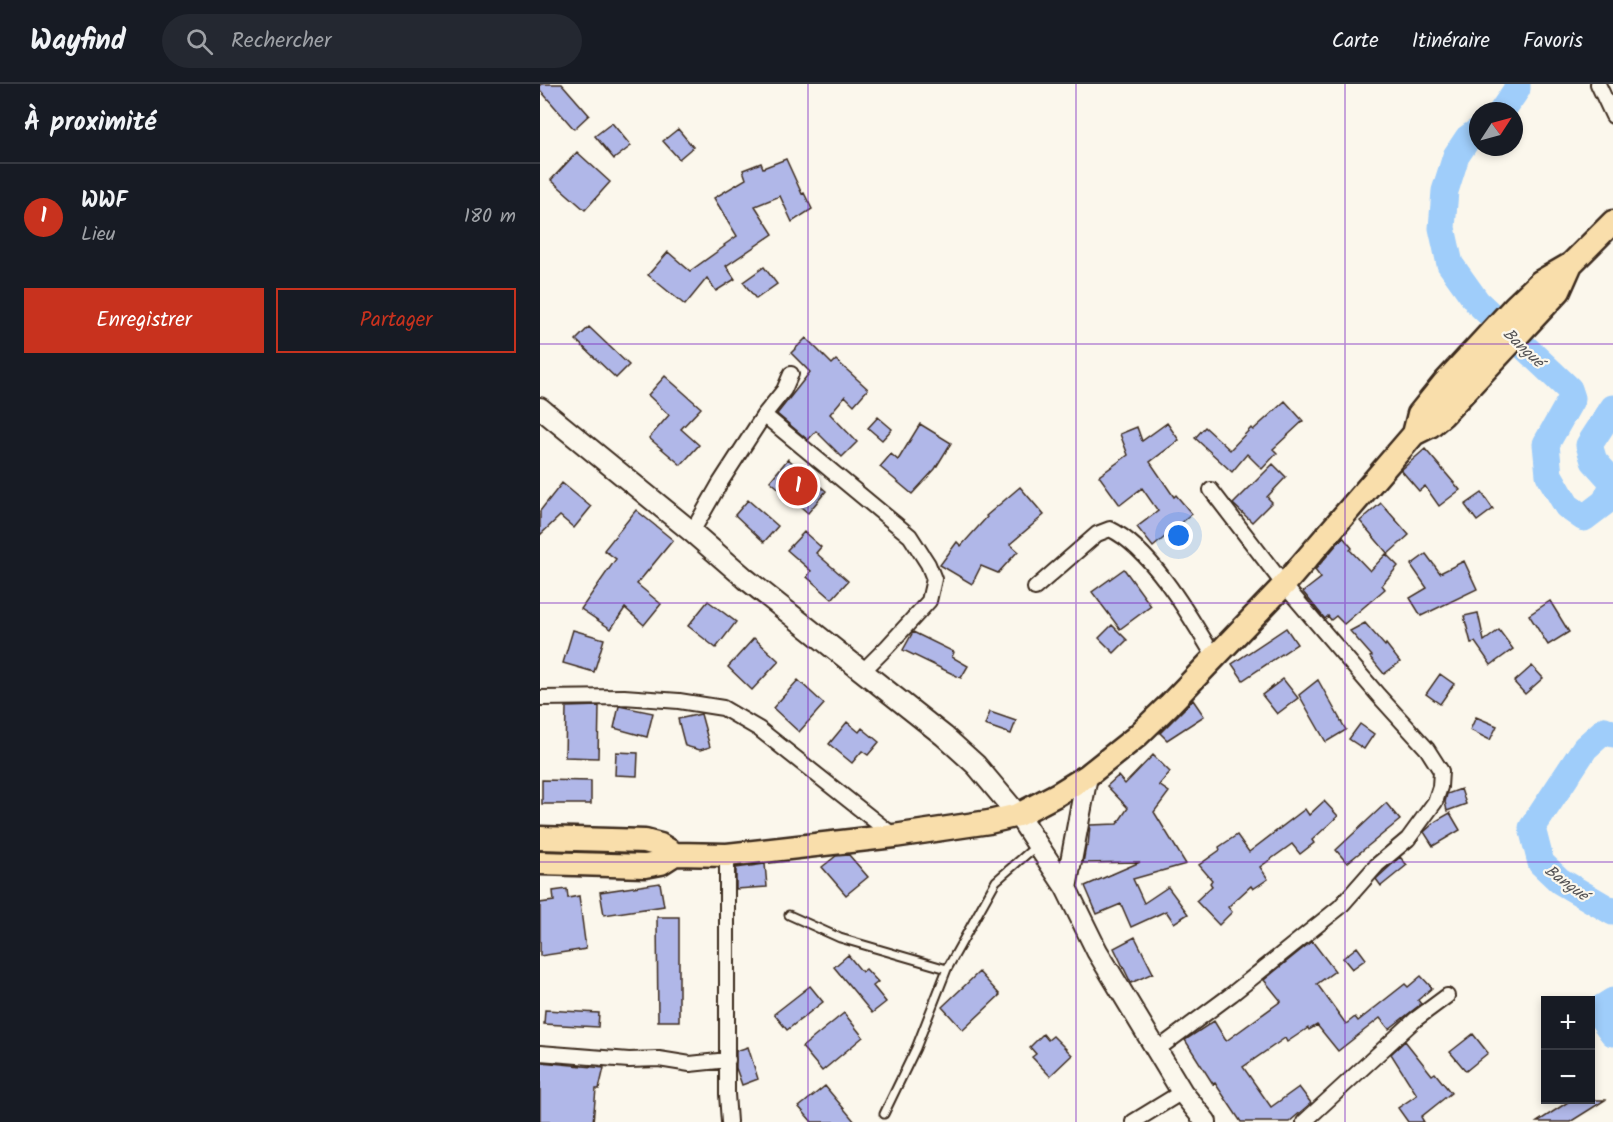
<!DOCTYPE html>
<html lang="fr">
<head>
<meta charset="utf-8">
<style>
  body { margin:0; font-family:Kalam,sans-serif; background:#242831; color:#f1f3f6 }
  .controls { position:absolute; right:18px; bottom:18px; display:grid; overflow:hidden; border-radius:0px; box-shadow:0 3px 9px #0003 }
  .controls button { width:54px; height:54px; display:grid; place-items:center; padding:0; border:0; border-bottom:2px solid #363941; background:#171b24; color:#f1f3f6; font:30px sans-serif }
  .compass { position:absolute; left:929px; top:18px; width:54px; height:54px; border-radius:50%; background:#171b24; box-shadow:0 3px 9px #0003; rotate:54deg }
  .you { position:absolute; left:639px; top:452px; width:21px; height:21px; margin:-15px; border:4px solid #fff; border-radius:50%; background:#1a73e8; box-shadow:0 0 0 9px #1a73e833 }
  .badge { display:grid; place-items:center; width:39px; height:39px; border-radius:50%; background:#c8321e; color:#fff; font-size:20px; font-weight:700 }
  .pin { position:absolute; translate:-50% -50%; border:3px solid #fff; box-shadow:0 2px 6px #0006 }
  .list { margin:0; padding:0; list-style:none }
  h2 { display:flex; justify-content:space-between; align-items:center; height:78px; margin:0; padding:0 24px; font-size:26px }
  h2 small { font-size:20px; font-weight:400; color:#9ea1a6 }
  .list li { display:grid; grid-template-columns:39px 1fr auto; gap:18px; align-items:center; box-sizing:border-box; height:108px; padding:0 24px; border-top:2px solid #363941 }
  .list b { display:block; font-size:22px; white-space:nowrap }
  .list p { margin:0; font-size:20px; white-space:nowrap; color:#9ea1a6 }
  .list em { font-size:20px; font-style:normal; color:#9ea1a6 }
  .actions { display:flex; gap:12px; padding:18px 24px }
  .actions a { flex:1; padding:14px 0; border:2px solid #c8321e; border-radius:0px; text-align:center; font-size:21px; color:#c8321e }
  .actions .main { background:#c8321e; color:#fff }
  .icon { flex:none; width:33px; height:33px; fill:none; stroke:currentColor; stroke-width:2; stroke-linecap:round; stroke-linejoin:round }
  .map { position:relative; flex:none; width:1073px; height:1038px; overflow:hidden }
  header { display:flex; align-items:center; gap:36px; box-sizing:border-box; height:84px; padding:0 30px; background:#171b24; border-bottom:2px solid #363941 }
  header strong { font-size:28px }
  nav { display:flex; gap:33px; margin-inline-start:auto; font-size:21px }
  .search { width:420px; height:54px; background:#242831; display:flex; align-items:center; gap:15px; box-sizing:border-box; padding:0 21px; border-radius:33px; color:#9ea1a6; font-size:22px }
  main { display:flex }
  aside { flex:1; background:#171b24 }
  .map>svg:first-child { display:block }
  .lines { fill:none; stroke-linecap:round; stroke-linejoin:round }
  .river { stroke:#9fcdfa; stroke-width:27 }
  .building { fill:#b0b7e8; stroke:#3b2a1e; stroke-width:1.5 }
  .service-casing { stroke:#3b2a1e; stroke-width:11 }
  .minor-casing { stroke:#3b2a1e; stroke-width:18 }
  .secondary-casing { stroke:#3b2a1e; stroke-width:24 }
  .trunk-casing { stroke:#3b2a1e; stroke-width:27 }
  .service { stroke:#fbf7ec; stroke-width:7 }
  .minor { stroke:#fbf7ec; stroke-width:14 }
  .secondary { stroke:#fbf7ec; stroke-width:20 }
  .trunk { stroke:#f9deab; stroke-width:22 }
  .grid { fill:none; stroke:#7b2cbf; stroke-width:1.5; stroke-opacity:0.55 }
  .labels { text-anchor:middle; stroke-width:4.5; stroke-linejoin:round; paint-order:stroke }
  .water-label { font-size:16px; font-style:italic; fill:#545355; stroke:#fbf7ec }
</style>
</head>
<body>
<header>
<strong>Wayfind</strong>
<div class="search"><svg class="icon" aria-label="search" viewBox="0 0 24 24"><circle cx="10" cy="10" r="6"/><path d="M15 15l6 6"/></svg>Rechercher</div>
<nav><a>Carte</a><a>Itinéraire</a><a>Favoris</a></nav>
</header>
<main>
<aside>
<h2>À proximité<small></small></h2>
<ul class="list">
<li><span class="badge">1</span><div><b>WWF</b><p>Lieu</p></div><em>180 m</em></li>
</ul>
<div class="actions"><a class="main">Enregistrer</a><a>Partager</a></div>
</aside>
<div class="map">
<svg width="1073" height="1038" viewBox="0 0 1073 1038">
  <rect width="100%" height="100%" fill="#fbf7ec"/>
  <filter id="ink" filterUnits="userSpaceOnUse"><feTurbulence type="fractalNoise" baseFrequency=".0167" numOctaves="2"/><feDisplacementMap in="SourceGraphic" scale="12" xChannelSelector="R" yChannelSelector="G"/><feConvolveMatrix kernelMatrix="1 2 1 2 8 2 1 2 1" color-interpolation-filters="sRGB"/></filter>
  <g filter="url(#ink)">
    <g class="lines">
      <path class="river" d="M962,27L977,5V0
        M938,47L928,54L916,72L905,107L902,144L910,180L937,218L1029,305L1032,314L1006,360L1009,391L1027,422L1044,434L1065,418L1073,401
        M1073,324L1049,361L1054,377L1073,398
        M1073,650L1065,646L1045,664L992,744L1001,779L1020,797L1073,828
        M1073,917L1057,927L1073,949"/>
    </g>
    <path class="building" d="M0,0H22L49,31L34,45L0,6Z
      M72,39L91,62L74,75L55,52Z
      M138,45L153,63L139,75L123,57Z
      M37,68L70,98L45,126L11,96Z
      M246,75L262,110L264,109L272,125L252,138L240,112L215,122L233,150L186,182L195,195L176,207L167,194L145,221L108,191L128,168L150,187L185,162L184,161L197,152L174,114L206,95L203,86L221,79L223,84Z
      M224,183L237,200L216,215L203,198Z
      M49,243L89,281L76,294L36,256Z
      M266,254L292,280L296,276L328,305L314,321L305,312L290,330L317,358L302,373L276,347L268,356L237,330L270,288L251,269Z
      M125,292L161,324L141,345L159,361L141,381L109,354L129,331L108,311Z
      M745,317L763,337L733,365L737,369L722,385L707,370L692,388L655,354L665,343L690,366L711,344L713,346Z
      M338,333L352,345L342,356L328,344Z
      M627,339L639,356L610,378L634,413L636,411L652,430L613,463L597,443L618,427L602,404L580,421L559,392L588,371L580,350L597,343L602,357Z
      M380,340L411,359L395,385L372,410L340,383L351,370L358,376Z
      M885,365L920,406L899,422L885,402L879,407L861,386Z
      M248,375L286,407L268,429L230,397Z
      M733,380L746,393L727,413L732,418L712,438L693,420Z
      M22,399L51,423L34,444L20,432L0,451V427Z
      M480,403L504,431L470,460L478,467L458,489L441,482L432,500L400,481L417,458L421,462L447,433L446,432Z
      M942,409L953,425L937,437L925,421Z
      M208,416L238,442L224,458L195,431Z
      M841,419L869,451L848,470L820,437Z
      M96,426L133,456L97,500L121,520L104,541L85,524L71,545L41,525L76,475L64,466Z
      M264,448L281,463L276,469L308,497L292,515L267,493L271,487L247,466Z
      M803,453L812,464L810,466L830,487L846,470L858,482L842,501L845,505L804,540L796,532L791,536L788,532L785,535L763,508L781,494L775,486Z
      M886,470L900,489L924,477L937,505L881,532L870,514L887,504L871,481Z
      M584,485L611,522L580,545L552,508Z
      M168,517L196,538L176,564L148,542Z
      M1010,517L1029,548L1008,561L989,531Z
      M938,529L944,557L959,546L973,565L951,581L935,558L931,559L924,532Z
      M825,539L845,562L846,560L860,578L844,590L830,573L832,572L810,547Z
      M572,541L587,556L574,569L559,554Z
      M746,544L757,560L703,596L692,580Z
      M33,546L64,555L54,588L23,579Z
      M373,548L414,568L412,573L428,582L421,594L363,566Z
      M214,554L239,577L212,606L188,583Z
      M992,582L1003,594L985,610L974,598Z
      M900,590L914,600L900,620L886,610Z
      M743,595L758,614L737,630L722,611Z
      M258,596L284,620L259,648L233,624Z
      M778,596L806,646L786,658L759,611Z
      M653,616L664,632L627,656L620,649Z
      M59,622L58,674L25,673L26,623Z
      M79,622L113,629L107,653L74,644Z
      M450,628L476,637L471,650L445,641Z
      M161,630L170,663L160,666L145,662L138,635Z
      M936,633L957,642L950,656L930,646Z
      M307,638L319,648L322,644L339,658L328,671L322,667L312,679L289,660Z
      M820,640L834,650L824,665L809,655Z
      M76,668L98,669L97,692L75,691Z
      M613,671L630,688L619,701L629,708L614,728L646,780L593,795L604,819L628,803L648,830L634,839L626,827L591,843L581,820L557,830L545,802L600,778L543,779L546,762H548L550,741L577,740L588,724L567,702L578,692L585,700Z
      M2,696L51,697V720H2Z
      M921,705L926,720L907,727L905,718L907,710Z
      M784,717L798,732L772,756L774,759L760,770L752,760L720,783L728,795L713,805L711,802L688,823L692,828L679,841L656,817L672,802L670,799L672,796L659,781L680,766L679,763L697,751L709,768L765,725L769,731Z
      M846,719L860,736L807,779L796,766Z
      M910,729L920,746L893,762L884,748L896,737Z
      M309,771L328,793L306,811L282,783L296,772Z
      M860,773L867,781L841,802L836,795Z
      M225,780L227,803L196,805V784Z
      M120,799L124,822L64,831L60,808Z
      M27,805L28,814L39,812L46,865L0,872V819L14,817L13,807Z
      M117,833H139V937H118Z
      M595,853L613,889L591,899L574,864Z
      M772,857L795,887L777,900L806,940L815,933L818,937L865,900L868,903L881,892L892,904L878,916L881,920L849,945L840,934L798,967L777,941L769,946L768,944L747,958L745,954L703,983L731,1023L759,1003L771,1019L749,1038H701L675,999L673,1000L645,956L674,937L686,957L741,917L724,896Z
      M817,863L826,875L812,885L803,874Z
      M308,871L322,888L326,885L338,898L333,902L346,918L332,929L294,883Z
      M439,888L460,911L423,946L402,923Z
      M270,902L283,918L247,946L234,930Z
      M5,926L59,929L58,943L4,940Z
      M304,929L323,953L282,987L262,963Z
      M503,950L508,956L513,952L532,971L510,992L492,973L496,970L490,963Z
      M933,950L948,969L926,987L910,968Z
      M865,957L892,991L895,989L911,1009L881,1033L884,1038H868L858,1024L877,1011L851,970Z
      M208,963L218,995L202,1001L196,984V967Z
      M0,978L64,984L59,1005H56L53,1038H0Z
      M285,1002L315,1038H272L259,1023Z
      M1031,1016H1065L1030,1038H997Z"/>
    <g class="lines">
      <defs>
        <path id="service" d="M249,831L300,854L407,885
          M344,1030L376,964L407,885L456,797L496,762"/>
        <path id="minor" d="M1058,0L1073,32
          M224,331L244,306L251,290
          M152,448L180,399L224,331L370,452L388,480L394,495L389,517L347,563L323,587
          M495,504L557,450L570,445C612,465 651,534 675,574
          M0,614L84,613L139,617L183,624L219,645L354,752
          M187,771V1010L189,1038
          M618,965L692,910L800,823L837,781L868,755L895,718L900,703L901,687L887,665L838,611L744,501L671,406
          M0,969L89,976L119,975L150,980L188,976
          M593,1038L642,1008
          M764,1038L876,935L907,912"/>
        <path id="secondary" d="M0,324L152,448L206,495L404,652L436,681L478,731L526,804L557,867L642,1008L666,1038
          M526,804L547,692"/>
        <path id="trunk" d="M874,350L879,330L904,299L975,222L1000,198L1031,180L1073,138
          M0,754L105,757L120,761L135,770L187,771L354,752L449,738L478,731L518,710L547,692L596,653L629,621L744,501L874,350L890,342L903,331L1019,207L1031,180
          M0,779L105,782L121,779L135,770"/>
      </defs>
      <use href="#service" class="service-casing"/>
      <use href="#minor" class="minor-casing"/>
      <use href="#secondary" class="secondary-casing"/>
      <use href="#trunk" class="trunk-casing"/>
      <use href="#service" class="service"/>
      <use href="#minor" class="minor"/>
      <use href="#secondary" class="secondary"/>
      <use href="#trunk" class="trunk"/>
    </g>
  </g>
  <path class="grid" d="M268,0V1038M536,0V1038M805,0V1038M0,260H1073M0,519H1073M0,778H1073"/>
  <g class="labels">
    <g class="water-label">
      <text transform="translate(984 263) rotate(43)" y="6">Bangué</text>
      <text transform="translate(1027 798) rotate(36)" y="6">Bangué</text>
    </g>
  </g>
</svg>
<div class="controls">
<button>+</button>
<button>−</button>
</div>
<svg class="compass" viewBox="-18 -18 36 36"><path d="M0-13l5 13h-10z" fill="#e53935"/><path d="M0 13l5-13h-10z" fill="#9ea1a6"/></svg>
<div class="you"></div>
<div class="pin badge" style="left:258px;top:402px">1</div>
</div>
</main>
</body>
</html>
